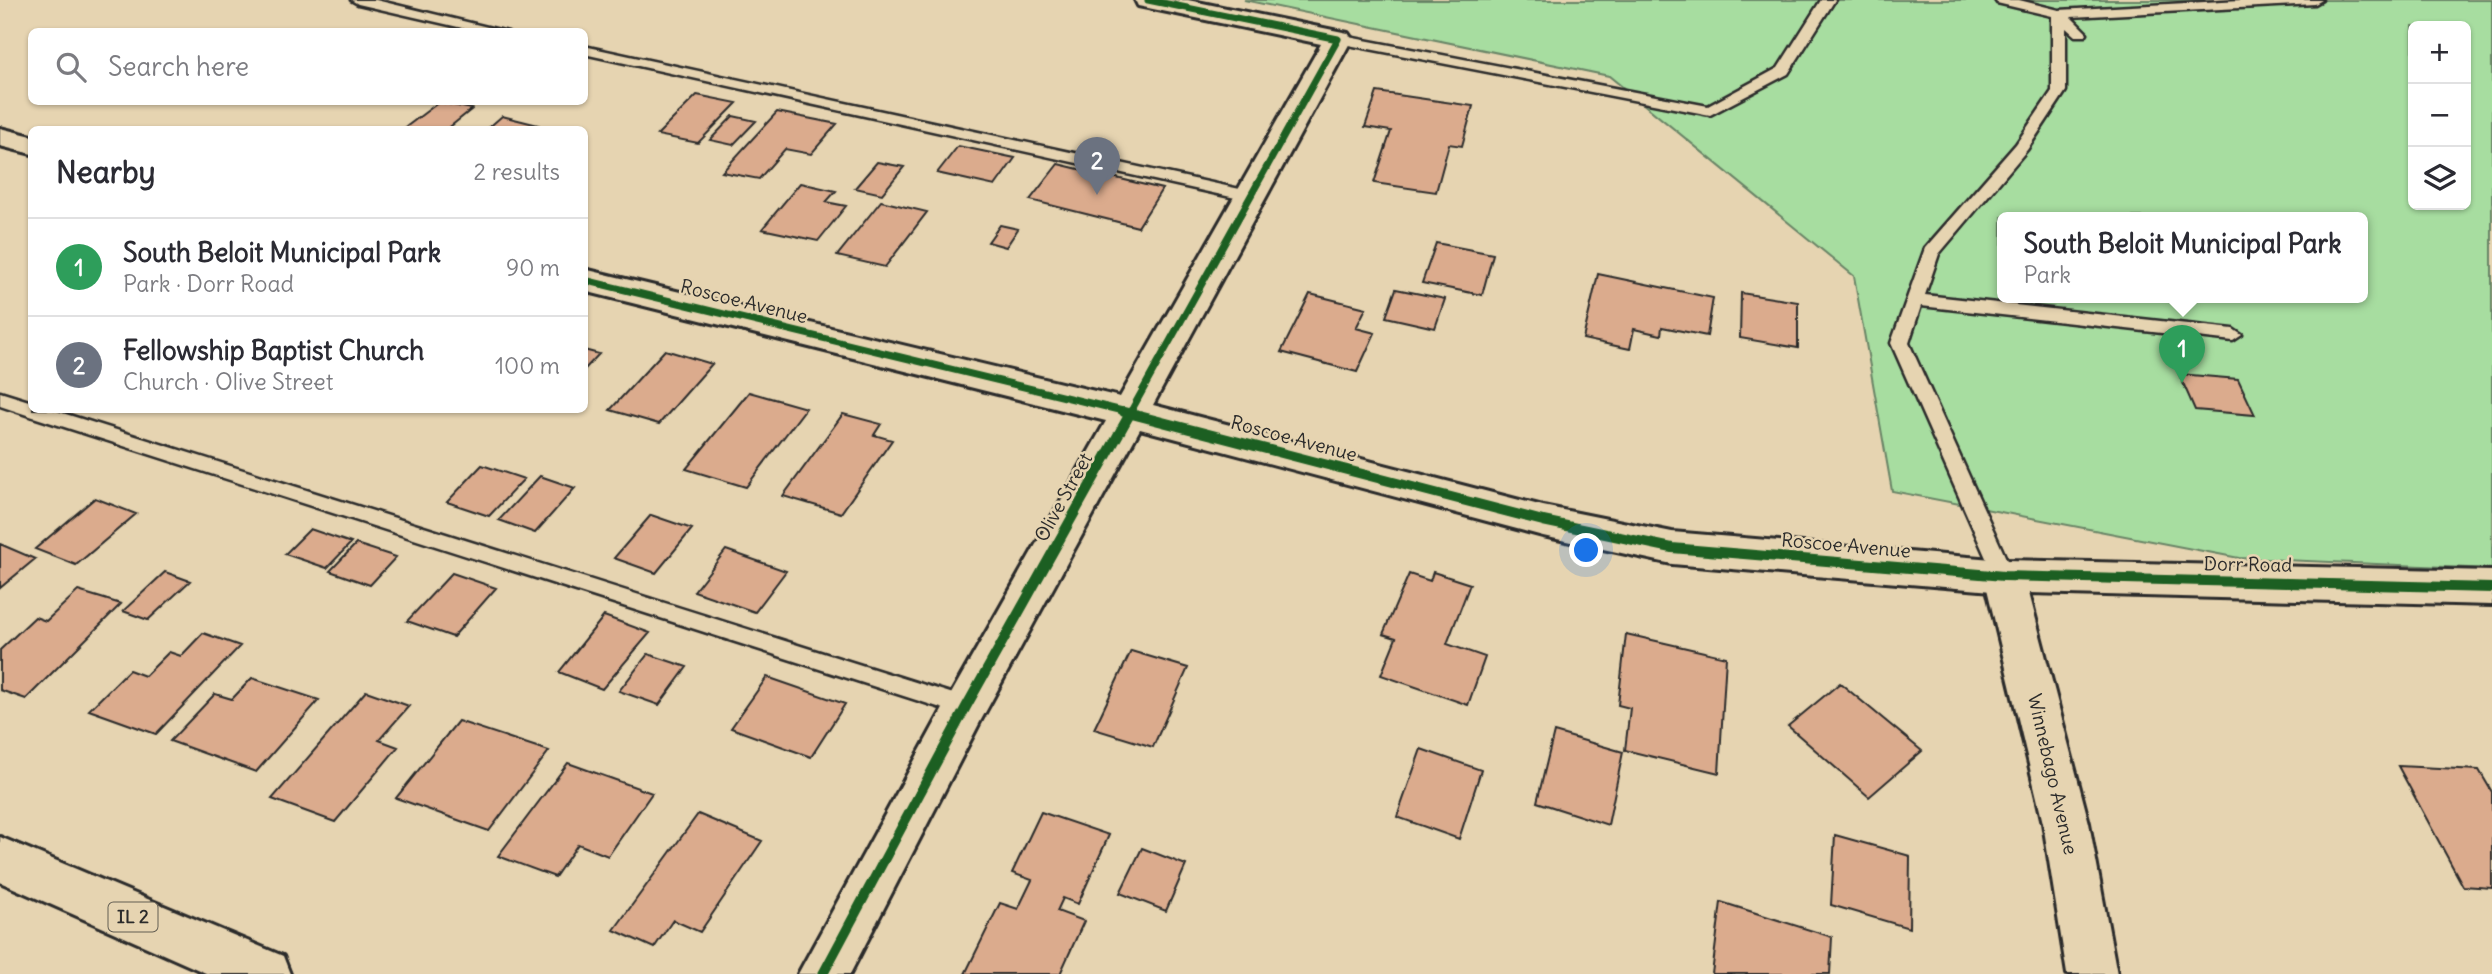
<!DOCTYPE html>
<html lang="en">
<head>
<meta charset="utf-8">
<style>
  body { margin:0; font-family:Delius,sans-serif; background:#f2f2f3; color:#2b2b33 }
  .controls { position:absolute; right:21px; top:21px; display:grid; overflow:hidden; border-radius:10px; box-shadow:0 2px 5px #0004 }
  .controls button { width:63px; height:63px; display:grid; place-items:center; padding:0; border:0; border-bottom:2px solid #e1e1e2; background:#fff; color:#2b2b33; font:35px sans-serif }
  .you { position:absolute; left:1587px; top:551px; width:24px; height:24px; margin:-18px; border:5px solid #fff; border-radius:50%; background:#1a73e8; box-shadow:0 0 0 10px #1a73e833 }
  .badge { display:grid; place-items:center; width:46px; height:46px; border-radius:50%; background:#d1495b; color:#fff; font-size:23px; font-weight:700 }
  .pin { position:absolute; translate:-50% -58px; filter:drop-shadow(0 2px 4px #0008) }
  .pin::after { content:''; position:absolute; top:37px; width:24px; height:21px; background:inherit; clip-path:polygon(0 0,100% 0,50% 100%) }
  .popup { position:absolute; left:1997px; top:212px; width:371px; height:91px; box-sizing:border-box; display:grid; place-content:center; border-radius:10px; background:#fff; filter:drop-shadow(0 2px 5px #0005); font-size:23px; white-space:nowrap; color:#7c7c81 }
  .popup b { font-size:26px; color:#2b2b33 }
  .popup::after { content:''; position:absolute; left:50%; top:100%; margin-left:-14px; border:14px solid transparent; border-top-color:#fff }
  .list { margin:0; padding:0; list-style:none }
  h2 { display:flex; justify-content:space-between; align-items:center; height:91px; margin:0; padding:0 28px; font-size:30px }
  h2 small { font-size:23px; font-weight:400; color:#7c7c81 }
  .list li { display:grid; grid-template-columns:46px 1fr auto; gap:21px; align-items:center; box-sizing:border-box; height:98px; padding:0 28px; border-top:2px solid #e1e1e2 }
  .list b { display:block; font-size:26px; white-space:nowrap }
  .list p { margin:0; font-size:23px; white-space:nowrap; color:#7c7c81 }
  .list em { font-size:23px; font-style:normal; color:#7c7c81 }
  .icon { flex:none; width:38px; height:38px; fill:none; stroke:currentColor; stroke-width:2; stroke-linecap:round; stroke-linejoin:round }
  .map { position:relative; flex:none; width:2492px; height:974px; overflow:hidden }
  .search { position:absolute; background:#fff; box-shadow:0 2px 5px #0004; left:28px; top:28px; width:560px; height:77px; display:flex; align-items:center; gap:18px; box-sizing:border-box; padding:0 24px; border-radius:10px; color:#7c7c81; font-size:26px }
  .panel { position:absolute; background:#fff; box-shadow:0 2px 5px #0004; left:28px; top:126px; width:560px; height:287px; border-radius:10px }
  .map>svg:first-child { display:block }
  .green { fill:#a7dda0; stroke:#698466; stroke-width:2; fill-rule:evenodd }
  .building { fill:#dbab8d; stroke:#2b2b2b; stroke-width:2 }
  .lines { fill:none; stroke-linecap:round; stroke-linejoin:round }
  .lane-casing { stroke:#2b2b2b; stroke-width:5 }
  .street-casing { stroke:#2b2b2b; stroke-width:6 }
  .secondary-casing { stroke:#2b2b2b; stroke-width:6 }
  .primary-casing { stroke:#2b2b2b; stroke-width:6 }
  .lane { fill:#e6d4b1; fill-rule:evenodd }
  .street { fill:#e6d4b1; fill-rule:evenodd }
  .secondary { fill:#e6d4b1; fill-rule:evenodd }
  .primary { fill:#e6d4b1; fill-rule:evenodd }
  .cycleway-far1-casing { stroke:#e6d4b1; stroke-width:10 }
  .cycleway-casing { stroke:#e6d4b1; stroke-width:14 }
  .cycleway-far1 { stroke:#1b5e20; stroke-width:7 }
  .cycleway { stroke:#1b5e20; stroke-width:10 }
  .labels { text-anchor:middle; stroke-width:5; stroke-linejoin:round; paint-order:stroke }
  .shield { fill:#e6d4b1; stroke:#635e53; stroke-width:2 }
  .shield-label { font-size:18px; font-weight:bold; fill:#2b2b2b }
  .street-label { font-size:19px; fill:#2b2b2b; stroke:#e6d4b1 }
</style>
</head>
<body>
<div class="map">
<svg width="2492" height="974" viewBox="0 0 2492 974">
  <rect width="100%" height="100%" fill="#e6d4b1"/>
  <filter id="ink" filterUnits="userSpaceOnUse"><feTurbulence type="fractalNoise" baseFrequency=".0143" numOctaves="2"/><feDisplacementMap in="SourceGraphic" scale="14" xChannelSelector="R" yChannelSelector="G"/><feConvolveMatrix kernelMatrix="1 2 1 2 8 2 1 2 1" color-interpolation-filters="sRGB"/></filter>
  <g filter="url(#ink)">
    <path class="green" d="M1244,0H2492V569L2239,558L1892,491L1854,276L1609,76ZM2413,26H2466V205H2413ZM2002,217H2362V297H2002Z"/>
    <path class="building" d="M1377,92L1473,106L1462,146L1449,144L1436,192L1374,183L1391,131L1365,127Z
      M697,95L737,103L698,143L657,135Z
      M439,102L472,109L446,130H402Z
      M777,112L837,124L811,154L785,149L759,179L722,172Z
      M502,116L538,125L532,130H486Z
      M733,116L756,121L733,145L710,140Z
      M958,146L1015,158L995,186L937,173Z
      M877,162L904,167L882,194L855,188Z
      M1058,164L1162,189L1138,227L1030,200Z
      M800,183L836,191L826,202L846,206L818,241L762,229Z
      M881,201L927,212L885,267L837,256Z
      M1000,225L1018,229L1006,247L988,242Z
      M1436,243L1493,254L1482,295L1422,283Z
      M1598,274L1713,298L1707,336L1662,327L1661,335L1634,329L1630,349L1583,339Z
      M1396,289L1445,299L1435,328L1386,317Z
      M1741,293L1798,302V348L1740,338Z
      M1310,294L1366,308L1356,328L1375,333L1357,372L1281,352Z
      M584,350L599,354L584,370Z
      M665,350L712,364L659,424L610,410Z
      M2179,374L2238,379L2255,415L2195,410Z
      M749,392L806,408L746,487L686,469Z
      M843,414L881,424L874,435L892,440L841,513L783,496Z
      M482,465L524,479L489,516L447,502Z
      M540,476L575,488L535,533L499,520Z
      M95,498L136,514L76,565L35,549Z
      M651,515L692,529L656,573L614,558Z
      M310,529L351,543L327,568L285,554Z
      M0,544L35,559L0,588Z
      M356,544L396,557L370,585L330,571Z
      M726,550L786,571L755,612L694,591Z
      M165,572L190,581L148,620L123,611Z
      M1433,572L1470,584L1447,644L1485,657L1468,705L1381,675L1396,638L1383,634L1409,574L1430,581Z
      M452,573L496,588L453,637L407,621Z
      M78,591L121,604L26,699L0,690V650L35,617L46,621Z
      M604,616L650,633L602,689L559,672Z
      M203,633L240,646L156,734L89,710L129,670L145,676L169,652L181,656Z
      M1626,634L1726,657L1719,773L1625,750L1630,708L1618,705Z
      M1131,651L1188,668L1153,747L1094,729Z
      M648,654L687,667L659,705L619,691Z
      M767,677L845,704L811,757L731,728Z
      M252,678L319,700L256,772L170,741L215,694L232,699Z
      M1840,683L1922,751L1869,797L1788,726Z
      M366,691L409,706L379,740L398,747L335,822L272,799Z
      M458,721L549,751L489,831L396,798Z
      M1554,732L1623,752L1608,825L1537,802Z
      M1421,749L1481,770L1459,839L1397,817Z
      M568,763L652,793L608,856L578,844L555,877L498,856Z
      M2398,766L2479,770L2492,792V888L2463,886Z
      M1041,812L1109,835L1078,904L1063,898L1057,911L1084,921L1060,974H965L1000,903L1018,909L1032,880L1012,873Z
      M698,814L762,841L700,932L673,920L654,948L614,930Z
      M1835,835L1910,856L1909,928L1831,905Z
      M1142,848L1186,865L1166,911L1120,893Z
      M1721,902L1832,937L1830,974H1712Z"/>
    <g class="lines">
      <defs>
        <path id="lane" d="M351,0H376L508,32H480L358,4Z
          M1821,0H1835L1788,74L1710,115L1338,43L1331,39L1338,35L1708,106L1778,68Z
          M1995,0H2019L2059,10L2241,0H2322L2315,4L2071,17L2087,33L2085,36H2075L2066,28V91L2027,150L1939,254L1925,295L2233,329L2242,335L2233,341L1921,306L1909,343L2014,576L2011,582L2004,584L1997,582L1994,576L1891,343L1925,248L2016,144L2052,91V16L1997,3Z
          M584,46L1249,191L1257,196L1249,201L584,54Z
          M0,392L32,402V410H53L966,698L974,700L977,707L974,714L966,716L27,415L0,406Z"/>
        <path id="street" d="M1135,0H1188L1338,31L1348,33L1352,39L1153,405L1543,506L1672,532L2004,560L2018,564L2024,576L2018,588L2004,592L1672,564L1543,536L1140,429L981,720L850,974H798L951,694L1106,421L584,291V269L1120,397L1321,44L1148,8L1138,6Z
          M0,128L32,136V154L0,146Z"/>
        <path id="secondary" d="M2004,560L2492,571V605L2029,593L2089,823L2117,974H2067L2043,823L1984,576L1990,564Z"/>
        <path id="primary" d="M0,837L283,956L290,974H208L0,882Z"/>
      </defs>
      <use href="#lane" class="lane-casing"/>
      <use href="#street" class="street-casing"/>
      <use href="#secondary" class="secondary-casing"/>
      <use href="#primary" class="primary-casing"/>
      <use href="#lane" class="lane"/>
      <use href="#street" class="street"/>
      <use href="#secondary" class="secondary"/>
      <use href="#primary" class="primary"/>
      <defs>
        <path id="cycleway-far1" d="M584,280L1131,413
          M1130,413L1338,39L1148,0"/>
        <path id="cycleway" d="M1124,412L1543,521L1672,548L2004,576L2492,588
          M823,974L966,707L1131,412"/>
      </defs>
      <use href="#cycleway-far1" class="cycleway-far1-casing"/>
      <use href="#cycleway" class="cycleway-casing"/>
      <use href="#cycleway-far1" class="cycleway-far1"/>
      <use href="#cycleway" class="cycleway"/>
    </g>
  </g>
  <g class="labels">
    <rect class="shield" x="108.5" y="902.5" width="49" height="29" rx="5"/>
    <g class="shield-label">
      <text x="133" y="923">IL 2</text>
    </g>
    <g class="street-label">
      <text transform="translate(744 301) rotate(14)" y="7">Roscoe Avenue</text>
      <text transform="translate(1294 438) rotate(15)" y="7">Roscoe Avenue</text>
      <text transform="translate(1063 497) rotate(-61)" y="7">Olive Street</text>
      <text transform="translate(1846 545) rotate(5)" y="7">Roscoe Avenue</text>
      <text transform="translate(2248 564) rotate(1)" y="7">Dorr Road</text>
      <text transform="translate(2053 774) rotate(77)" y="7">Winnebago Avenue</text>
    </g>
  </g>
</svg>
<div class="controls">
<button>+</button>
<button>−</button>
<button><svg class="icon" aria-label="layers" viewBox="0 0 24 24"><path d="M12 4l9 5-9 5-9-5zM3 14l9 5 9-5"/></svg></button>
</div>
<div class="you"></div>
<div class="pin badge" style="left:2182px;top:383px;background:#2e9e5b">1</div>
<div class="popup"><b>South Beloit Municipal Park</b>Park</div>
<div class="pin badge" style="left:1097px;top:195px;background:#6b7280">2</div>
<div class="search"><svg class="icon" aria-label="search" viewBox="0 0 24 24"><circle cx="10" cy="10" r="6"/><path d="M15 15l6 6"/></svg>Search here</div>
<section class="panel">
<h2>Nearby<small>2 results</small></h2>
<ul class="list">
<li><span class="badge" style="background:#2e9e5b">1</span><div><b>South Beloit Municipal Park</b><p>Park · Dorr Road</p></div><em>90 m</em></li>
<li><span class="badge" style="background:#6b7280">2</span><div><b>Fellowship Baptist Church</b><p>Church · Olive Street</p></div><em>100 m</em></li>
</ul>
</section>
</div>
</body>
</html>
